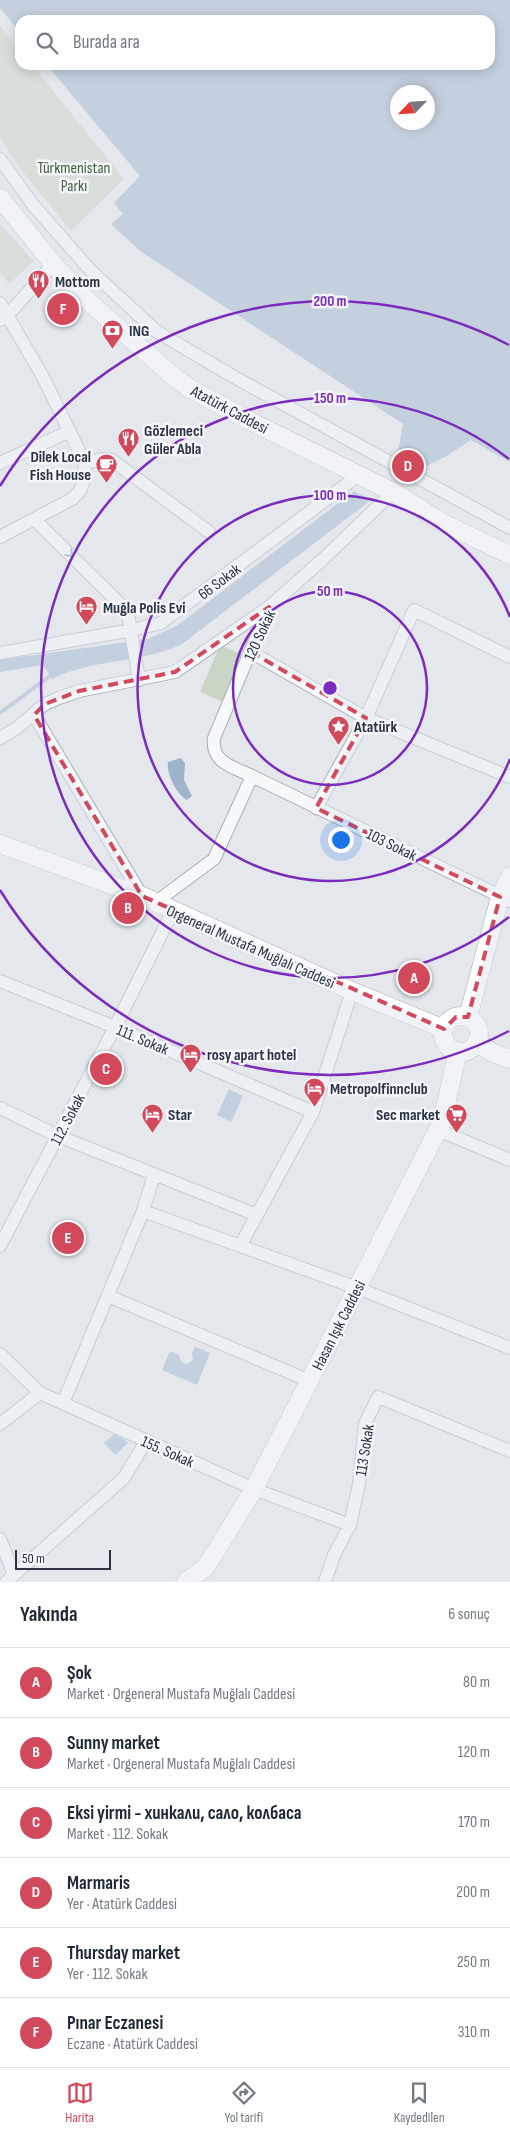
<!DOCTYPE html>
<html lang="tr">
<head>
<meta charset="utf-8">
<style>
  body { margin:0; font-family:"Sofia Sans Condensed",sans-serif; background:#f2f2f3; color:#1f2937 }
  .compass { position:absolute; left:390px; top:85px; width:45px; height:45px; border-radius:50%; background:#fff; box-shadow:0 2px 12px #0003; rotate:245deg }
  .scale { position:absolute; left:15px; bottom:12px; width:96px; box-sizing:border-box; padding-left:5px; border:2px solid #2b3445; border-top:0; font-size:14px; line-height:18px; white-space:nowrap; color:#2b3445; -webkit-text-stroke:4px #f4f6f9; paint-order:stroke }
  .you { position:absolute; left:340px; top:839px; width:18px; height:18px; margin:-12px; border:4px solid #fff; border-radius:50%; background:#1a73e8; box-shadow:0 0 0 8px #1a73e833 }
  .badge { display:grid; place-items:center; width:32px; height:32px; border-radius:50%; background:#d1495b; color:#fff; font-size:16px; font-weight:700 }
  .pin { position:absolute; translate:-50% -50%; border:2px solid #fff; box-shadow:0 1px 5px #0006 }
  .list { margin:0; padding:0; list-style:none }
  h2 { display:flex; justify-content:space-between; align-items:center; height:65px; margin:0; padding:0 20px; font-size:21px }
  h2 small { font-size:16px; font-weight:400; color:#747a83 }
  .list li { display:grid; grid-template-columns:32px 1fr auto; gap:15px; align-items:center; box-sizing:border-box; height:70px; padding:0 20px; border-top:1px solid #e0e1e3 }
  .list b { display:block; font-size:19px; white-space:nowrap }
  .list p { margin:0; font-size:16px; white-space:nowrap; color:#747a83 }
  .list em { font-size:16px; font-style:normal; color:#747a83 }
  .icon { flex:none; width:28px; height:28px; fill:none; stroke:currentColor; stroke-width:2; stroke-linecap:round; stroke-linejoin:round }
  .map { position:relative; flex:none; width:510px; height:1582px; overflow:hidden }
  .search { position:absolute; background:#fff; box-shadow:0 2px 12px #0003; left:15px; right:15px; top:15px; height:55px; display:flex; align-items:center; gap:12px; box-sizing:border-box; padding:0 18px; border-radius:15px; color:#747a83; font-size:19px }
  .sheet { height:485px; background:#fff }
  nav { display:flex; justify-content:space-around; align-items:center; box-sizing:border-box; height:70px; border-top:1px solid #e0e1e3; background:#fff; font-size:14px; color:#747a83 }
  nav a { display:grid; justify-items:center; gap:2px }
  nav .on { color:#d1495b }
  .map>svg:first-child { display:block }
  .green { fill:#c9d6c5 }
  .water { fill:#9fb4cc; fill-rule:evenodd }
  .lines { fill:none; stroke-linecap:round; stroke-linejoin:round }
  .stream { stroke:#9fb4cc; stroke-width:4 }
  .street-casing { stroke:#a9aeb7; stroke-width:14 }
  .secondary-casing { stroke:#a9aeb7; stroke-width:19 }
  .street { stroke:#f7f8fa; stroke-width:12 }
  .secondary { stroke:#fff; stroke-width:18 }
  .oneway { stroke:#9196a0 }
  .marked { fill:none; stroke:#d1495b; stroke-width:4; stroke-dasharray:10 6; stroke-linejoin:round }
  .ring { fill:none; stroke:#7b2cbf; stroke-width:2.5 }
  .labels { text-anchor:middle; stroke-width:5; stroke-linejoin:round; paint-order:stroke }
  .park-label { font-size:16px; fill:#3f6138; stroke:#f4f6f9 }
  .poi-label { font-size:16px; font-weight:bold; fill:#2b3445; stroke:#f4f6f9; text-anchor:start }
  .street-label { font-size:16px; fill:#2b3445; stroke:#f4f6f9 }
  .centre { fill:#7b2cbf; stroke:#f4f6f9; stroke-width:2.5 }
  .ring-label { font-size:15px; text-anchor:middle; font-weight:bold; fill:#7b2cbf; stroke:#f4f6f9; stroke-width:5; stroke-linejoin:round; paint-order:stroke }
</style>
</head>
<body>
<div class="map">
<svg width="510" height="1582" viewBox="0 0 510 1582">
  <rect width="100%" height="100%" fill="#e4e7ec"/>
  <path class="green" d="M0,26L20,51V65H32L124,179L71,231L19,167L0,137Z
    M0,224L34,261L9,284L0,272Z
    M220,645L246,656L225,703L200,692Z"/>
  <path class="water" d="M0,0H510V462L471,440L445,457L424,467L398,452L403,424L140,251L111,224L123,214L114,203L140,176L47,65H490V20H20V32L0,8ZM398,92H428V122H398Z
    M354,491L371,500L182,644C141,664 93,658 52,679L43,665L0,672V660L148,639L178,625Z
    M181,758L185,763L184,780L192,796L187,800C177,795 166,774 168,762Z
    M229,1089L243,1096L231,1122L217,1115Z
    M195,1347L210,1353L197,1385L162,1370L170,1351L179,1355L181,1362L187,1364L193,1360L192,1353Z
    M115,1433L118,1437L120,1436L128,1443L115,1455L104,1443Z"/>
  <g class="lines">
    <path class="stream" d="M0,713L54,673"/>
    <defs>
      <path id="street" d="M0,159L33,205L91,271L156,331L234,377L510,528
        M0,303L43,377L85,463L83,484L79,492L72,499L0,537
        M0,320L7,316L53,264
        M0,463L70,431
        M85,463L102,459L112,460L209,532
        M393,492L322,560L269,607L214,738C211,763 233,767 252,776L510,901
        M35,520L123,607L128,614L139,680
        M251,652L366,718L510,777
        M0,653L132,630L161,623L359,475
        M34,715L142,896
        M0,738L17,728L45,704L59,698L79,691L175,672L269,607
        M316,808L366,718L414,610L510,657
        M156,902L214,859L252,776
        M0,981L115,1027L313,1112
        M0,1108L58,1136L257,1215
        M438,1130L510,1160
        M143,1211L357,1288L510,1348
        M0,1246L115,1027L173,911
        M240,1246L313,1112L352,991
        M108,1296L310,1381
        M0,1354L40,1393L254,1489L350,1525
        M63,1403L143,1211L154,1175
        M0,1424L40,1393
        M0,1539L14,1575
        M6,1582L124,1478L146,1441
        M325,1582L334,1555L350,1525L359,1484L365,1424L378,1397L510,1451"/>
      <path id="secondary" d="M0,198L53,264L87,300L168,372L189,388L248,420L393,492L445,524L510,555
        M0,844L142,896L352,991L444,1029
        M443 1034a18 18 0 1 1 36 0a18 18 0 1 1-36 0Z
        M468,1017L500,897L510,876
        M477,1042L491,1052L510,1059
        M186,1582L206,1567L254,1489L442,1122L458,1051"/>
    </defs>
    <use href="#street" class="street-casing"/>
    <use href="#secondary" class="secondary-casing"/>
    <use href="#street" class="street"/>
    <use href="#secondary" class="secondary"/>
  </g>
  <defs><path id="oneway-chevron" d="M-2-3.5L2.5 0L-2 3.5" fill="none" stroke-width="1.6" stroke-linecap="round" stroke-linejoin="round" transform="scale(1.25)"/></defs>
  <use class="oneway" href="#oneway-chevron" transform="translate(70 554) rotate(45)"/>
  <path d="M0 0H510V1582H0ZM269,607L251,652L366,718L316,808L500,897L468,1017H456L444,1029L142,896L34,715L45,704L79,691L175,672Z" fill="#e4e7ec" fill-opacity=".55" fill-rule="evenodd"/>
  <path class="marked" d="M269,607L251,652L366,718L316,808L500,897L468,1017H456L444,1029L142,896L34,715L45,704L79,691L175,672Z"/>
  <g class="ring">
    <circle cx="330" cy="688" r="97"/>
    <path d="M510 759A193 193 0 1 1 510 617"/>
    <path d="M509 917A290 290 0 1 1 509 459"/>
    <path d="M509 1031A387 387 0 0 1 0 890M0 486A387 387 0 0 1 509 345"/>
  </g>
  <defs>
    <symbol id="restaurant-pin" viewBox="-11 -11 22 30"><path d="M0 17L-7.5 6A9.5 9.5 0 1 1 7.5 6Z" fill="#d1495b" stroke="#f4f6f9"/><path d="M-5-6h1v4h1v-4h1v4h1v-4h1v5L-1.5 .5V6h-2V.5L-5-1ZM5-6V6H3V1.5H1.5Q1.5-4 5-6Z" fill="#fff"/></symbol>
    <symbol id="bank-pin" viewBox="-11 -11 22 30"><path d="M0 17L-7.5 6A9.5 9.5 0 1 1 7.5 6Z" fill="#d1495b" stroke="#f4f6f9"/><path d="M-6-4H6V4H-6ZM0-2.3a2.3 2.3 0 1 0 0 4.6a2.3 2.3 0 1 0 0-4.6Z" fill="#fff"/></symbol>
    <symbol id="cafe-pin" viewBox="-11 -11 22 30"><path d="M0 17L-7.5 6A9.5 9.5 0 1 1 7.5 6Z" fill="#d1495b" stroke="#f4f6f9"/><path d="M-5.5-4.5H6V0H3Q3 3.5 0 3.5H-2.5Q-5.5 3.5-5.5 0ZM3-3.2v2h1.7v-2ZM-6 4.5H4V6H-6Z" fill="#fff"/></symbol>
    <symbol id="hotel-pin" viewBox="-11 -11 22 30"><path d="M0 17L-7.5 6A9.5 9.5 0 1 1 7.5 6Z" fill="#d1495b" stroke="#f4f6f9"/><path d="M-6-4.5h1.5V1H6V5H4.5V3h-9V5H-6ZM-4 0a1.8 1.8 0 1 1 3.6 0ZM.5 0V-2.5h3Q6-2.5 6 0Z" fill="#fff"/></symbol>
    <symbol id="sight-pin" viewBox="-11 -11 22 30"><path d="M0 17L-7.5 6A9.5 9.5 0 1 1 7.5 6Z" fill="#d1495b" stroke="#f4f6f9"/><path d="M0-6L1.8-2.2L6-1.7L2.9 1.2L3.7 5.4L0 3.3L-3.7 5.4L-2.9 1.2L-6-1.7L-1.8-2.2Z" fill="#fff"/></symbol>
    <symbol id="supermarket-pin" viewBox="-11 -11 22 30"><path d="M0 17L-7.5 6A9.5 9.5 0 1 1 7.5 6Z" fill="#d1495b" stroke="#f4f6f9"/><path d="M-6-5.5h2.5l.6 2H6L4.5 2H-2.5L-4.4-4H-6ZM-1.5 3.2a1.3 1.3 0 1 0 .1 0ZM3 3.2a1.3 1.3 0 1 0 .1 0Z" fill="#fff"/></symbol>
  </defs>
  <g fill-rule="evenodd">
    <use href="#restaurant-pin" x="26" y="268" width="25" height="34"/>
    <use href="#bank-pin" x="100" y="318" width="25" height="34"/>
    <use href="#restaurant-pin" x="116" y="426" width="25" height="34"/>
    <use href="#cafe-pin" x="94" y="452" width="25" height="34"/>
    <use href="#hotel-pin" x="74" y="594" width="25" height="34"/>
    <use href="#sight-pin" x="326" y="714" width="25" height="34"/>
    <use href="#hotel-pin" x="178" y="1042" width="25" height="34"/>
    <use href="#hotel-pin" x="302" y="1076" width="25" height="34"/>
    <use href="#hotel-pin" x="140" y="1102" width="25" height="34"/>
    <use href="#supermarket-pin" x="444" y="1102" width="25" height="34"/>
  </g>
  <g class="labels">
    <g class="park-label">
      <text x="74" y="173">Türkmenistan<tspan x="74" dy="18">Parkı</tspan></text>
    </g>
    <g class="poi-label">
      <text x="55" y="287">Mottom</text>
      <text x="129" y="336">ING</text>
      <text x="144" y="436">Gözlemeci<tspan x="144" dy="18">Güler Abla</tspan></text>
      <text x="91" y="462" text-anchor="end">Dilek Local<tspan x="91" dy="18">Fish House</tspan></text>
      <text x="103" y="613">Muğla Polis Evi</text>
      <text x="354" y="732">Atatürk</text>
      <text x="207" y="1060">rosy apart hotel</text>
      <text x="330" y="1094">Metropolfinnclub</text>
      <text x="168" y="1120">Star</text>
      <text x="440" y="1120" text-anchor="end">Sec market</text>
    </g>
    <g class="street-label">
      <text transform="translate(230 409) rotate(28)" y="6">Atatürk Caddesi</text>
      <text transform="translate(219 581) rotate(-37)" y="6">66 Sokak</text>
      <text transform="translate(259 635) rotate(-65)" y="6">120 Sokak</text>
      <text transform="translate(392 844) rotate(26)" y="6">103 Sokak</text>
      <text transform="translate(251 946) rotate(24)" y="6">Orgeneral Mustafa Muğlalı Caddesi</text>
      <text transform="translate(143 1039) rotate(23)" y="6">111. Sokak</text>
      <text transform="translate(67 1119) rotate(-62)" y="6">112. Sokak</text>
      <text transform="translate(338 1325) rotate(-63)" y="6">Hasan Işık Caddesi</text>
      <text transform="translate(364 1450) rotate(-81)" y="6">113 Sokak</text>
      <text transform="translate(168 1451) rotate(24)" y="6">155. Sokak</text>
    </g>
  </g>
  <circle cx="330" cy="688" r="8" class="centre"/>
  <g class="ring-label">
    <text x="330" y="306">200 m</text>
    <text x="330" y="403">150 m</text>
    <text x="330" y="500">100 m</text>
    <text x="330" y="596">50 m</text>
  </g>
</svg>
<svg class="compass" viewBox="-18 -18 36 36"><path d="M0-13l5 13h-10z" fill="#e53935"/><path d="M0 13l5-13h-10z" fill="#747a83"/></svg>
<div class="scale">50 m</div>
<div class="you"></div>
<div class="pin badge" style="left:414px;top:978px">A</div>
<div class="pin badge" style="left:128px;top:908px">B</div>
<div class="pin badge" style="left:106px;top:1069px">C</div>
<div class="pin badge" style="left:408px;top:466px">D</div>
<div class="pin badge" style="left:68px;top:1238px">E</div>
<div class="pin badge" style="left:63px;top:309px">F</div>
<div class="search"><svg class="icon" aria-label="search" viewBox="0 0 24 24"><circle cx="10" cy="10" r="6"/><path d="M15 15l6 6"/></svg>Burada ara</div>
</div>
<section class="sheet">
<h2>Yakında<small>6 sonuç</small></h2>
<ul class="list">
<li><span class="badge">A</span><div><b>Şok</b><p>Market · Orgeneral Mustafa Muğlalı Caddesi</p></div><em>80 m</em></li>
<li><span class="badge">B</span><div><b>Sunny market</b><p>Market · Orgeneral Mustafa Muğlalı Caddesi</p></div><em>120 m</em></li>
<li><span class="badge">C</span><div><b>Eksi yirmi - хинкали, сало, колбаса</b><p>Market · 112. Sokak</p></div><em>170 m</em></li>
<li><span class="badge">D</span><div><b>Marmaris</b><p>Yer · Atatürk Caddesi</p></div><em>200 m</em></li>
<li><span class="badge">E</span><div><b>Thursday market</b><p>Yer · 112. Sokak</p></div><em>250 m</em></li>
<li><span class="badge">F</span><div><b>Pınar Eczanesi</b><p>Eczane · Atatürk Caddesi</p></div><em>310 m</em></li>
</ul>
</section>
<nav>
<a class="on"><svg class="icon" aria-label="map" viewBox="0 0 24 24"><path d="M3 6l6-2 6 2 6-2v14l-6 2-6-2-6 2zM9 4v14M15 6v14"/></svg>Harita</a>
<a><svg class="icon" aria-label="directions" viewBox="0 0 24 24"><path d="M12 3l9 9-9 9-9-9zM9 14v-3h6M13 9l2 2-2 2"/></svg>Yol tarifi</a>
<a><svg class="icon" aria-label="saved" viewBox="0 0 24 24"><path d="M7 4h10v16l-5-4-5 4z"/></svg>Kaydedilen</a>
</nav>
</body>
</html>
